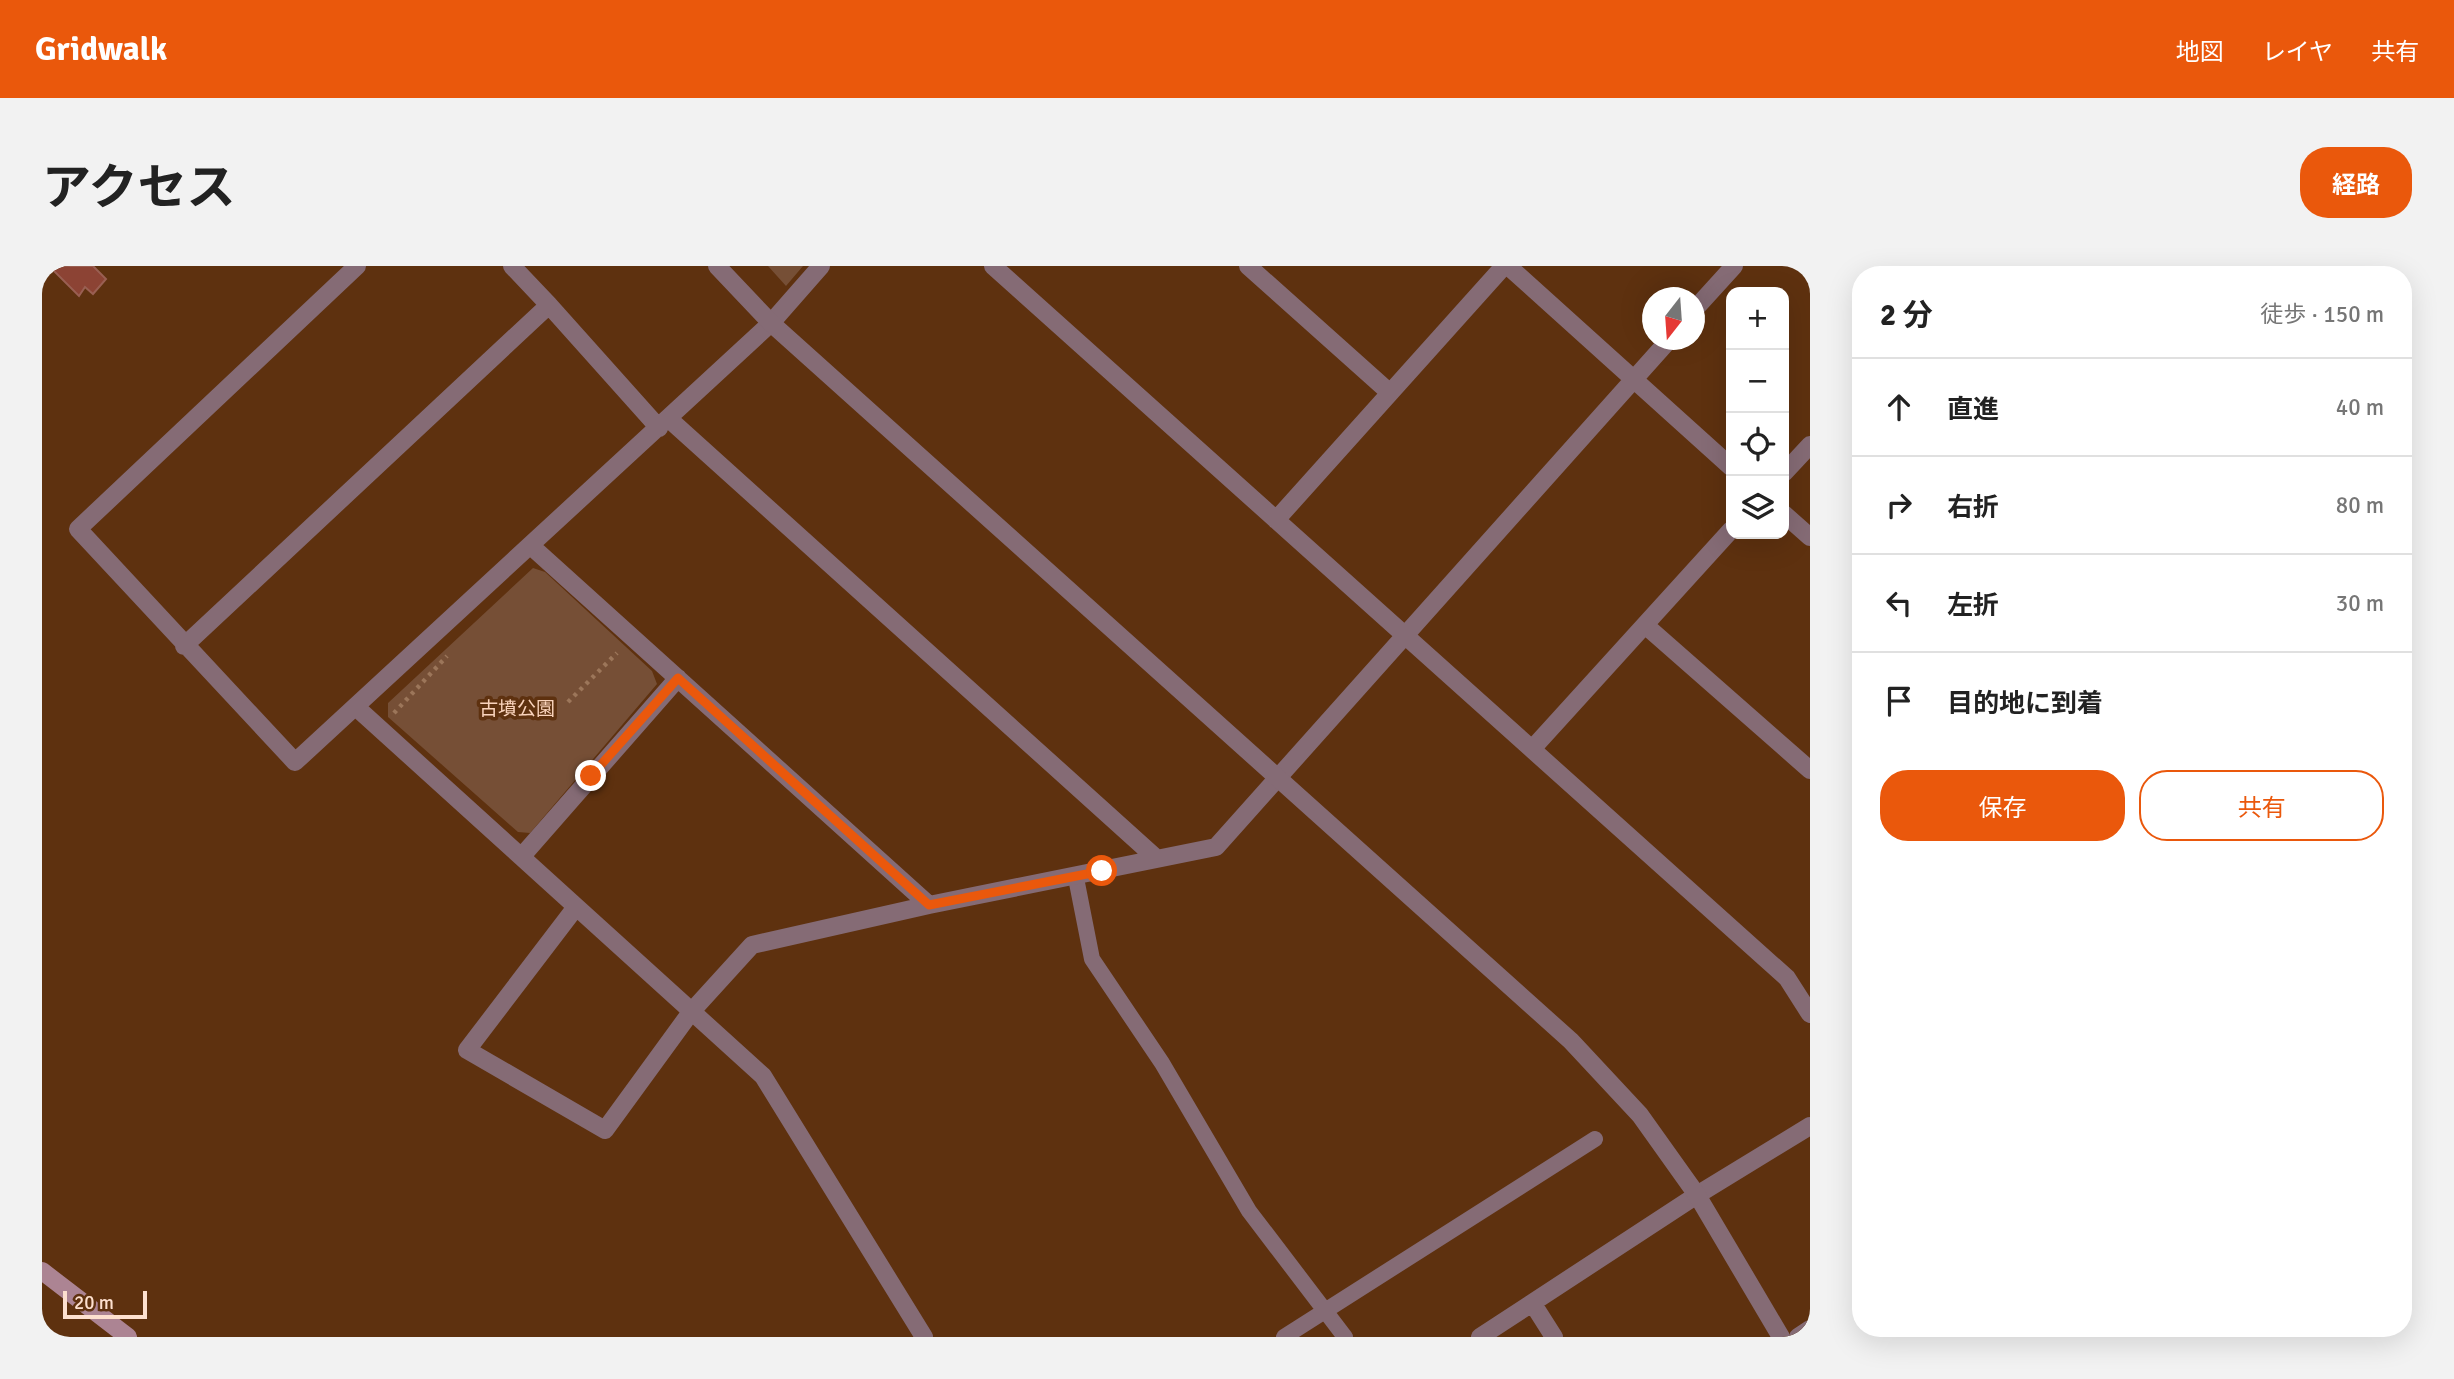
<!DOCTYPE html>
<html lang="ja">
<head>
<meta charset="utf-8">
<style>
  body { margin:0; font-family:Signika,"Noto Sans JP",sans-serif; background:#f2f2f2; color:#222 }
  .controls { position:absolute; right:21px; top:21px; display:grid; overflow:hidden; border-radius:14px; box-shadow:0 7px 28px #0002 }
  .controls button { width:63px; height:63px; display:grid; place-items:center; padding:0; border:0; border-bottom:2px solid #e0e0e0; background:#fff; color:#222; font:35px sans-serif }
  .compass { position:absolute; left:1600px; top:21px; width:63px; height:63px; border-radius:50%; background:#fff; box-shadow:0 7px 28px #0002; rotate:197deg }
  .scale { position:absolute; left:21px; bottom:18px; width:84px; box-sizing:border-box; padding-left:7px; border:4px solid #fde0cf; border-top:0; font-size:19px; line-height:24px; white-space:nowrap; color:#fde0cf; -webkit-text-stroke:5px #5e310f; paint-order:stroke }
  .stop { position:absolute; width:21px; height:21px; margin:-16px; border:5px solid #ea580c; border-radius:50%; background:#fff }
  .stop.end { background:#ea580c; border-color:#fff; box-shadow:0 2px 7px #0008 }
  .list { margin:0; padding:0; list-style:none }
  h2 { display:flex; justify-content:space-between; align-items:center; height:91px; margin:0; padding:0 28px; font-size:30px }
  h2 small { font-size:23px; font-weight:400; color:#767676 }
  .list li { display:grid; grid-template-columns:46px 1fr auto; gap:21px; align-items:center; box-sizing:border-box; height:98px; padding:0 28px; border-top:2px solid #e0e0e0 }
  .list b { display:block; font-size:26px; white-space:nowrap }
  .list em { font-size:23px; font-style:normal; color:#767676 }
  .actions { display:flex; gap:14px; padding:21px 28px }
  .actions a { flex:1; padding:16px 0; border:2px solid #ea580c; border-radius:28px; text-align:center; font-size:24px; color:#ea580c }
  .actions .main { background:#ea580c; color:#fff }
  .icon { flex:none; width:38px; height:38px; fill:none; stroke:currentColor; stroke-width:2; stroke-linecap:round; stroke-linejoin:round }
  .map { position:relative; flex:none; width:1768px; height:1071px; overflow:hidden; border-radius:28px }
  header { display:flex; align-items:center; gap:42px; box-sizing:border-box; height:98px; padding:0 35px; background:#ea580c; color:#fff }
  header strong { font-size:33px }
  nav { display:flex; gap:38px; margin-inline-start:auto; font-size:24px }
  .intro { display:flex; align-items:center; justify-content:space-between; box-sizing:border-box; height:168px; padding:0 42px }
  h1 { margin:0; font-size:49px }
  .button { padding:18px 32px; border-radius:28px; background:#ea580c; color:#fff; font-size:24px; font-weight:700 }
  main { display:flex; gap:42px; padding:0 42px }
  aside { flex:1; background:#fff; border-radius:28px; box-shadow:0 7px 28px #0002 }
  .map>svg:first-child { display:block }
  .park { fill:#764f36 }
  .building { fill:#8c4334; stroke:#995f52; stroke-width:2 }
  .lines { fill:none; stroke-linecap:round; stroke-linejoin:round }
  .path { stroke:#9c765a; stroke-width:4.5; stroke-dasharray:3.5 5; stroke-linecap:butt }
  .service { stroke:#856b75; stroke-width:16 }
  .minor { stroke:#856b75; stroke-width:18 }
  .tertiary { stroke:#856b75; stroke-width:18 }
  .secondary { stroke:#ac8493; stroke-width:18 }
  .route { stroke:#ea580c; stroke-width:9 }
  .labels { text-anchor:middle; stroke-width:7; stroke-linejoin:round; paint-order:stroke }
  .park-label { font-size:19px; fill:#f9d3bc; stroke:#5e310f }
</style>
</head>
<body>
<header>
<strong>Gridwalk</strong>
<nav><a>地図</a><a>レイヤ</a><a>共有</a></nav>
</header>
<div class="intro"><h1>アクセス</h1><a class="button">経路</a></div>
<main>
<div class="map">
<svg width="1768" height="1071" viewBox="0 0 1768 1071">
  <rect width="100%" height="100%" fill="#5e310f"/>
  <path class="park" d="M726,0H761L744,20Z
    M491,302L503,306L610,405L615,418L488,567L476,566L346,451V437Z"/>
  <path class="building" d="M7,0H51L64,13L51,28L43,21L37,30Z"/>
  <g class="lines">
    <path class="path" d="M526,436L575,387
      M352,447L405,390"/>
    <path class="service" d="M1034,612L1050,693L1120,797L1207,945L1303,1071
      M1242,1071L1553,873"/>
    <path class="minor" d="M315,0L36,263L253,496L729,57L779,0
      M470,0L507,39
      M951,0L1745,712L1768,748
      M1206,0L1347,126
      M1466,0L1689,201
      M1652,44L1692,0
      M627,153L1114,592
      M1742,207L1768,179
      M1742,248L1768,271
      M1234,254L1462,0
      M489,280L887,639
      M1603,359L1768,504
      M142,380L507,39L617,162
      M315,442L721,810L882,1071
      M1490,483L1689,264
      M480,590L636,412
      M534,641L425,784L563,864L649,746L710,679L887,639L1174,581L1627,74
      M1491,1038L1512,1071
      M1438,1071L1655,929L1768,860
      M1756,1071L1768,1063"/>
    <path class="tertiary" d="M675,0L729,57L1529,775L1598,849L1655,929L1739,1071"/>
    <path class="secondary" d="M0,1005L86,1071"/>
  </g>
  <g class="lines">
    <path class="route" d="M549,510L636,412L887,639L1060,605"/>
  </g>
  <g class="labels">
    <g class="park-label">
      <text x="475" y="449">古墳公園</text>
    </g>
  </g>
</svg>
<div class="controls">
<button>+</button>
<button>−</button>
<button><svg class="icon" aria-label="locate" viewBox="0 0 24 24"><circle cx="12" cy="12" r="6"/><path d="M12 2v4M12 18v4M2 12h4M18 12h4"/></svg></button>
<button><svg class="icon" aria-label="layers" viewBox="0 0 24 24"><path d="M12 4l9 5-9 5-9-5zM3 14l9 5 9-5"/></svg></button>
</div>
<svg class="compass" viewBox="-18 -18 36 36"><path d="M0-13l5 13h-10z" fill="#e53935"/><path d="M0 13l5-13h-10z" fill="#767676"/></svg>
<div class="scale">20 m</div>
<div class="stop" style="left:1060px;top:605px"></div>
<div class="stop end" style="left:549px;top:510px"></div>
</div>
<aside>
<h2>2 分<small>徒歩 · 150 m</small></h2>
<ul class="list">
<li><svg class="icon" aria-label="ahead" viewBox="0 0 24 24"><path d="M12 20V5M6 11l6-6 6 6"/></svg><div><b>直進</b></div><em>40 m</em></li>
<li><svg class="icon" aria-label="right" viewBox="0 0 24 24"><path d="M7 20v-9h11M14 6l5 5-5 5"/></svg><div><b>右折</b></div><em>80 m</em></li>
<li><svg class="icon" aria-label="left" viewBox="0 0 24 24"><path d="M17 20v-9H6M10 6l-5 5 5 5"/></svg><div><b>左折</b></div><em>30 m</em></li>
<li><svg class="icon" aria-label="arrive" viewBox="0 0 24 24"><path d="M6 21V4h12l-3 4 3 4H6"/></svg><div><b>目的地に到着</b></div></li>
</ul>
<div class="actions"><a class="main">保存</a><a>共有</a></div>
</aside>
</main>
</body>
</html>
